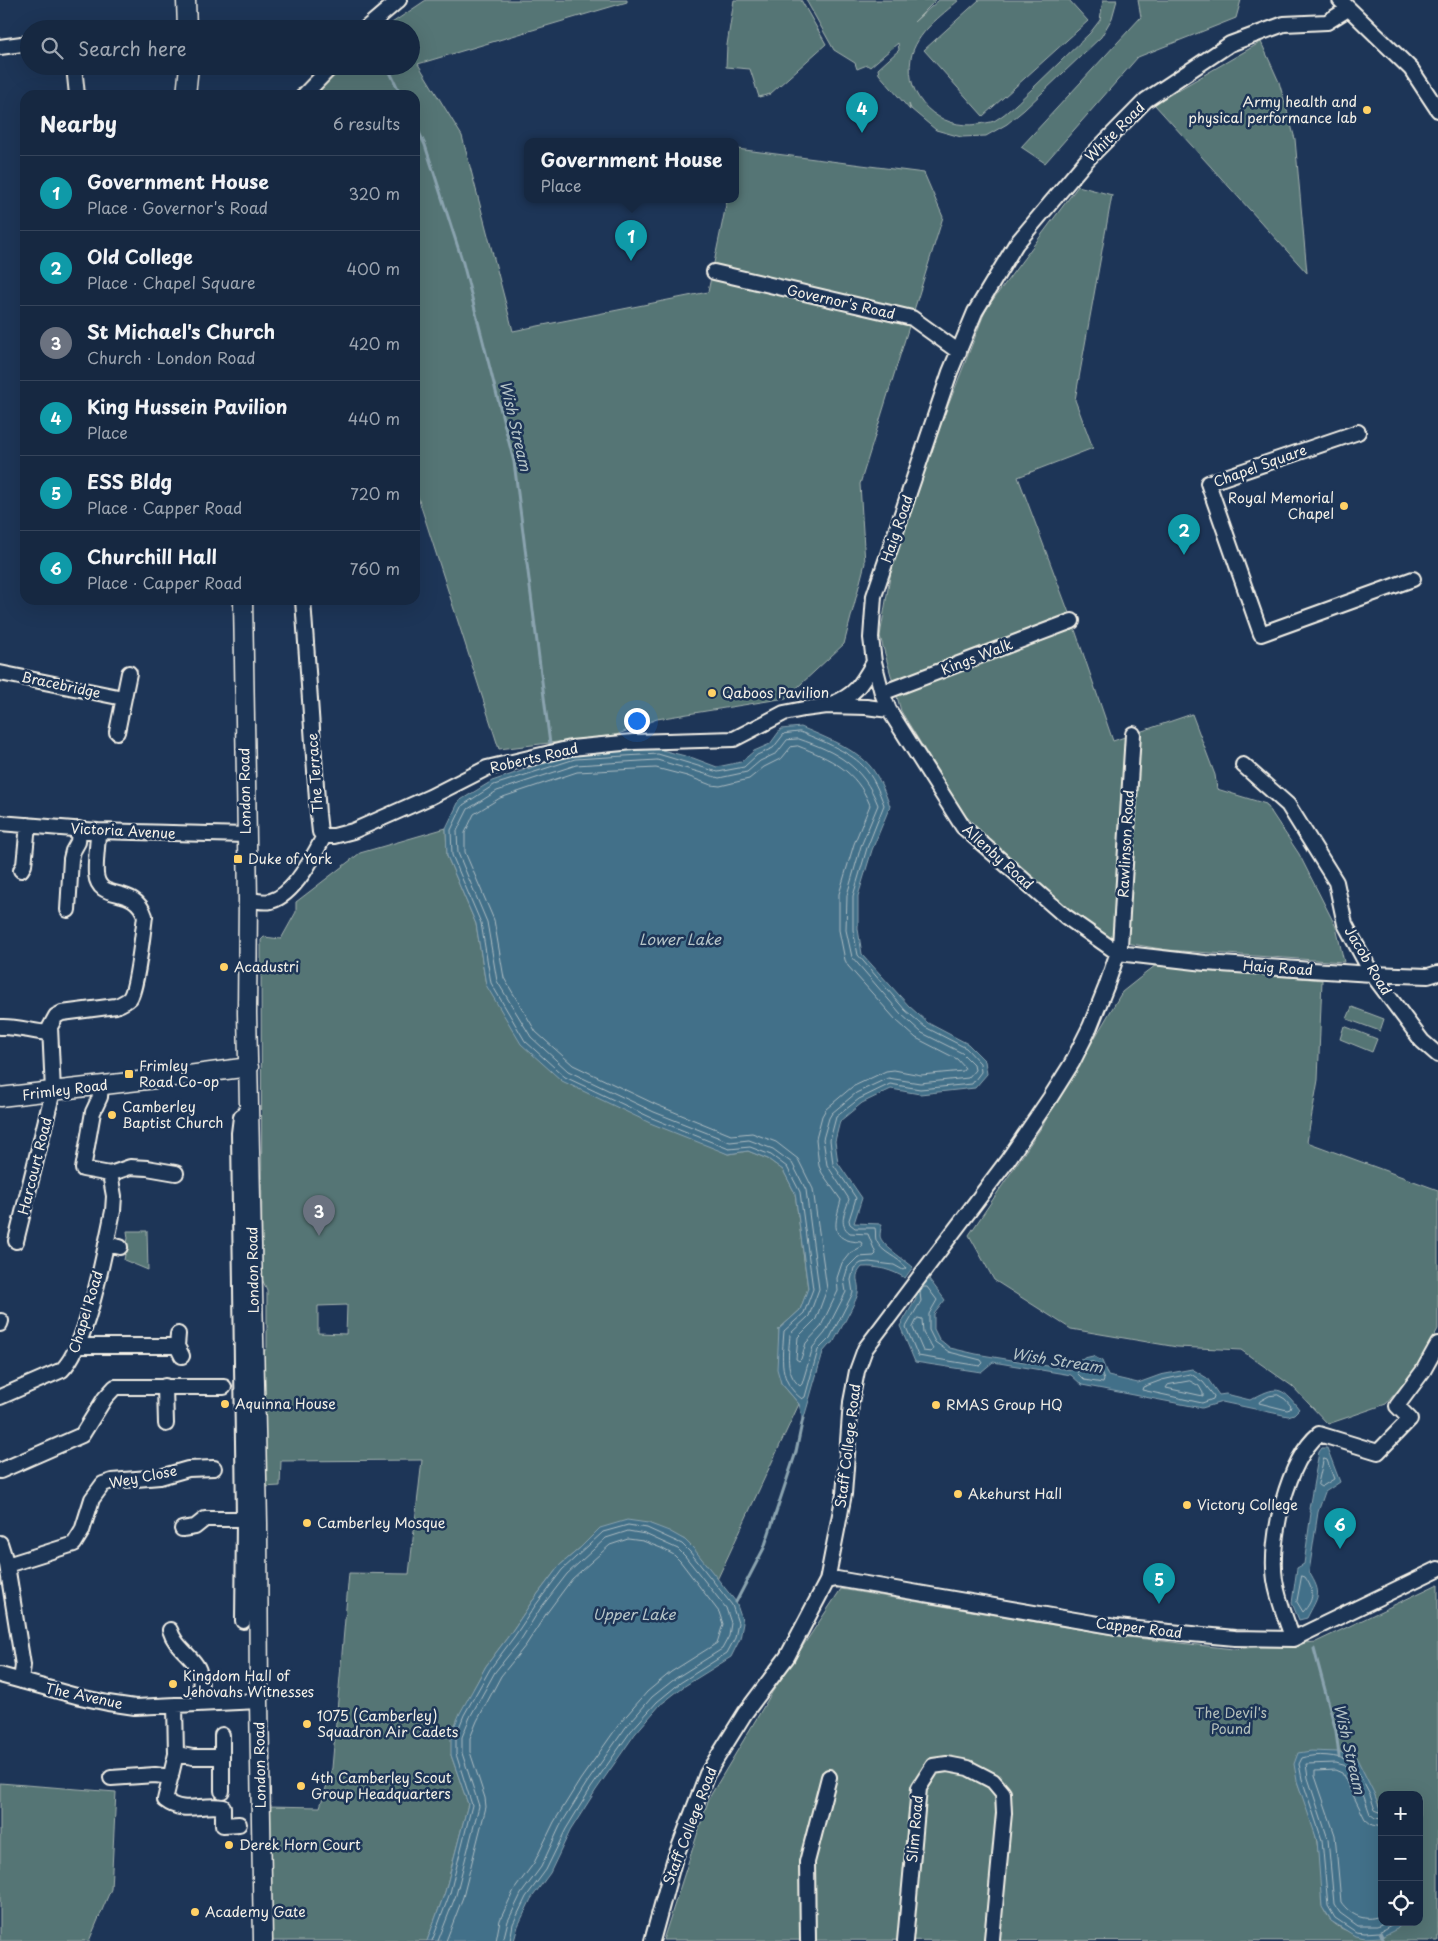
<!DOCTYPE html>
<html lang="en">
<head>
<meta charset="utf-8">
<style>
  body { margin:0; font-family:"Playpen Sans",sans-serif; background:#23344c; color:#f1f3f6 }
  .controls { position:absolute; right:15px; bottom:15px; display:grid; overflow:hidden; border-radius:10px; box-shadow:0 5px 20px #0002 }
  .controls button { width:45px; height:45px; display:grid; place-items:center; padding:0; border:0; border-bottom:1px solid #35445a; background:#162841; color:#f1f3f6; font:25px sans-serif }
  .you { position:absolute; left:636px; top:720px; width:18px; height:18px; margin:-12px; border:4px solid #fff; border-radius:50%; background:#1a73e8; box-shadow:0 0 0 8px #1a73e833 }
  .badge { display:grid; place-items:center; width:32px; height:32px; border-radius:50%; background:#8c9099; color:#fff; font-size:16px; font-weight:700 }
  .pin { position:absolute; translate:-50% -41px; filter:drop-shadow(0 1px 2px #0008) }
  .pin::after { content:''; position:absolute; top:26px; width:18px; height:15px; background:inherit; clip-path:polygon(0 0,100% 0,50% 100%) }
  .popup { position:absolute; left:524px; top:138px; width:215px; height:65px; box-sizing:border-box; display:grid; place-content:center; border-radius:10px; background:#162841; filter:drop-shadow(0 1px 4px #0005); font-size:16px; white-space:nowrap; color:#9ea6b1 }
  .popup b { font-size:19px; color:#f1f3f6 }
  .popup::after { content:''; position:absolute; left:50%; top:100%; margin-left:-10px; border:10px solid transparent; border-top-color:#162841 }
  .list { margin:0; padding:0; list-style:none }
  h2 { display:flex; justify-content:space-between; align-items:center; height:65px; margin:0; padding:0 20px; font-size:21px }
  h2 small { font-size:16px; font-weight:400; color:#9ea6b1 }
  .list li { display:grid; grid-template-columns:32px 1fr auto; gap:15px; align-items:center; box-sizing:border-box; height:75px; padding:0 20px; border-top:1px solid #35445a }
  .list b { display:block; font-size:19px; white-space:nowrap }
  .list p { margin:0; font-size:16px; white-space:nowrap; color:#9ea6b1 }
  .list em { font-size:16px; font-style:normal; color:#9ea6b1 }
  .icon { flex:none; width:28px; height:28px; fill:none; stroke:currentColor; stroke-width:2; stroke-linecap:round; stroke-linejoin:round }
  .map { position:relative; flex:none; width:1438px; height:1941px; overflow:hidden }
  .search { position:absolute; background:#162841; box-shadow:0 5px 20px #0002; left:20px; top:20px; width:400px; height:55px; display:flex; align-items:center; gap:12px; box-sizing:border-box; padding:0 18px; border-radius:28px; color:#9ea6b1; font-size:19px }
  .panel { position:absolute; background:#162841; box-shadow:0 5px 20px #0002; left:20px; top:90px; width:400px; height:515px; border-radius:15px }
  .map>svg:first-child { display:block }
  .green { fill:#547474; stroke:#a4b2ae; fill-rule:evenodd }
  .water { fill:#436f89; stroke:#8aa3af }
  .lines { fill:none; stroke-linecap:round; stroke-linejoin:round }
  .shore { stroke:#adbdc2; stroke-width:1 }
  .stream { stroke:#8aa3af; stroke-width:3 }
  .minor-casing { stroke:#f4f1e8; stroke-width:18 }
  .major-casing { stroke:#f4f1e8; stroke-width:21 }
  .minor { stroke:#1d3557; stroke-width:14 }
  .major { stroke:#1d3557; stroke-width:18 }
  .poi-dot { fill:#ffd166; stroke:#1d3557; stroke-width:2 }
  .labels { text-anchor:middle; stroke-width:5; stroke-linejoin:round; paint-order:stroke }
  .poi-label { font-size:14px; fill:#f4f1e8; stroke:#1d3557; text-anchor:start }
  .street-label { font-size:14px; fill:#f4f1e8; stroke:#1d3557 }
  .park-label { font-size:14px; fill:#b4bfba; stroke:#1d3557 }
  .water-label { font-size:15px; font-style:italic; fill:#b6c4c7; stroke:#1d3557 }
</style>
</head>
<body>
<div class="map">
<svg width="1438" height="1941" viewBox="0 0 1438 1941">
  <rect width="100%" height="100%" fill="#1d3557"/>
  <filter id="ink" filterUnits="userSpaceOnUse"><feTurbulence type="fractalNoise" baseFrequency=".02" numOctaves="2"/><feDisplacementMap in="SourceGraphic" scale="10" xChannelSelector="R" yChannelSelector="G"/><feConvolveMatrix kernelMatrix="1 2 1 2 8 2 1 2 1" color-interpolation-filters="sRGB"/></filter>
  <g filter="url(#ink)">
    <path class="green" d="M426,0H627V2L418,64L462,136L513,331L708,292L727,200H735V163L737,149L924,173L943,217L860,484L865,563L844,644L786,698L657,719L616,735L499,749L415,488V95H315L344,66H411V29H383Z
      M734,0H801L826,44L770,94L759,97L750,69L726,67L727,45Z
      M806,0H936L914,22L939,0H959C941,16 916,33 911,58C904,98 940,131 979,124C983,123 989,123 994,121C1008,113 1020,100 1032,89C1051,70 1071,52 1090,33L1100,20L1103,0H1117L1112,18L1101,37L1024,110L1007,124L986,136L961,137L936,130L911,109L909,104L910,110L879,74L878,69L899,50L898,43L870,67L867,65L857,69L855,63L834,50Z
      M979,0H1069L1088,21L983,116L924,50Z
      M1138,0H1241L1236,18L1138,57L1045,163L1021,147L1141,17Z
      M1261,42L1279,82L1295,139L1307,273L1154,104Z
      M1078,186L1112,195L1075,400L1093,448L1018,477L1072,621L1113,741L1192,714L1215,775L1217,789L1266,804L1299,854L1336,927L1344,962L1167,950L1109,940L1025,875L964,814L901,711L880,636L891,571L937,434L986,309Z
      M446,828L447,856L476,924L486,985L714,1147L728,1154L748,1151L768,1159L783,1170L795,1193L808,1289L800,1310L779,1329L781,1383L799,1404L717,1580L685,1540L648,1523L580,1548L559,1566L531,1603L510,1634L486,1666L474,1688L451,1755L468,1804L445,1892L427,1941H271L267,1806L320,1807L332,1768L349,1573L409,1574L422,1460L281,1461L280,1486L263,1487L261,1355L267,1348V1290L262,1279L261,940L264,937L281,939L296,912V902L360,853ZM347,1305L346,1334L318,1333V1306Z
      M1156,965L1322,980L1318,1080L1307,1142L1438,1190V1329L1415,1370L1386,1404L1328,1424L1292,1386L1241,1350L1177,1347L1071,1329L994,1280L969,1235L1043,1125L1122,992Z
      M1352,1007L1384,1019L1380,1031L1347,1019Z
      M1344,1026L1377,1039L1372,1052L1340,1039Z
      M127,1231H147L148,1270L124,1260L128,1238Z
      M1438,1584V1941L663,1940L709,1798L773,1691L841,1589L1119,1636L1233,1649L1316,1642ZM1297,1781L1374,1793L1382,1815V1795H1419V1922H1403C1381,1941 1335,1939 1323,1908C1320,1902 1322,1892 1322,1885C1321,1871 1319,1857 1317,1843C1314,1822 1304,1800 1297,1781Z
      M0,1783L116,1792L111,1889L89,1941H0Z"/>
    <path class="water" d="M801,727C822,736 845,745 863,759C877,770 884,790 890,806L872,850L858,896V929L862,954L909,1006L928,1023L968,1044L985,1061L987,1074L975,1088L920,1094L891,1089L862,1103L840,1121L835,1141L838,1163L862,1198L854,1223L882,1224C881,1227 880,1233 880,1236C881,1245 905,1260 913,1267L905,1278C892,1270 878,1266 862,1267C852,1278 860,1281 858,1293C857,1300 838,1334 833,1343L829,1345L823,1352L803,1421L799,1404L781,1383L777,1369L779,1329L800,1310L808,1288L795,1193L783,1170L768,1159L748,1151L728,1154L650,1123L562,1081L521,1044L486,985L476,924L447,856L446,828L459,801L492,781L574,753L658,749L693,758L717,767L741,762L754,751L770,744L781,729Z
      M926,1275L945,1300L934,1314V1329L939,1339L950,1348L976,1354L1072,1370L1080,1359L1093,1356L1102,1361L1108,1376L1138,1383L1160,1375L1192,1369L1207,1378L1219,1395L1226,1394L1250,1400C1276,1386 1281,1385 1299,1409L1294,1414L1288,1416L1222,1402L1202,1408L1082,1385L1071,1375L993,1362L981,1372L915,1362L900,1326L916,1299L914,1292Z
      M1322,1448H1327L1340,1482L1325,1492L1318,1512L1309,1572C1323,1595 1318,1596 1307,1618L1299,1620L1292,1603L1297,1568L1304,1564L1311,1513L1309,1509L1319,1452Z
      M627,1520L648,1523L669,1531L685,1540L694,1549L736,1602L743,1623L740,1639L731,1657L683,1687L660,1705L635,1734L596,1790L570,1831L550,1873L531,1899L518,1926L514,1941H427L445,1892L468,1804L451,1755V1734L460,1713L486,1666L510,1634L531,1603L559,1566L580,1548L600,1528Z
      M1311,1751L1338,1752L1356,1757L1374,1793L1382,1815V1922H1403L1397,1929L1381,1937L1365,1938L1355,1936L1331,1921L1322,1907L1317,1840L1297,1781L1294,1764L1298,1753Z"/>
    <g class="lines">
      <path class="shore" d="M800,732C816,738 850,752 862,765C873,776 879,791 884,805L867,848L853,896V930L858,955L905,1010L925,1027L966,1048L980,1063L981,1072L972,1084L920,1089L890,1084L859,1099L836,1117L830,1140L833,1164L856,1198L849,1220L850,1224L855,1228H875C876,1232 875,1236 876,1240C882,1254 898,1256 906,1268L903,1270L894,1265L869,1262L861,1263L854,1268L851,1280L853,1293L830,1338L818,1350L805,1397L802,1399C778,1381 782,1358 784,1331L804,1313L813,1289L800,1192L787,1167L771,1155L750,1147L729,1149L652,1118L565,1077L525,1041L491,983L481,923L452,855L451,830L463,805L494,785L575,759L658,754L718,772L744,767L757,755L773,748L784,734Z
        M799,739C837,752 863,766 878,805L861,846L847,895L846,930L852,957L901,1014L922,1033L962,1053L974,1065L975,1070L968,1078L920,1083L888,1078L856,1093L832,1113L829,1118L823,1139L827,1165L849,1199C846,1211 837,1224 850,1233L868,1234L876,1254L874,1256L858,1257L848,1267L844,1280L846,1292L825,1333L813,1347L802,1384L800,1386C784,1373 789,1352 790,1334L809,1316L819,1289L806,1190L792,1163L773,1149L749,1140L730,1142L654,1112L568,1071L531,1037L497,981L487,922L458,853L457,831L468,809L497,791L576,765L657,760L719,778L747,772L760,761L777,753L787,740Z
        M798,746C831,759 856,770 870,805L854,844L839,894V930L845,960L848,966L896,1020L916,1038L957,1059L965,1068L963,1071L921,1075L894,1070L886,1071L852,1087L826,1109L822,1116L816,1139L819,1166L822,1173L841,1200C835,1223 828,1241 861,1242L863,1246L850,1253L842,1263L837,1278L838,1291L820,1328L806,1343L801,1359L799,1361L796,1359L798,1337L816,1319L827,1289L813,1189L798,1159L776,1142L752,1133L731,1135L657,1105L573,1065L536,1032L504,978L494,920L465,852V833L474,814L500,798L577,772L656,768L687,776L711,785L720,786L749,779L764,767L782,758L791,747Z
        M924,1287H927L937,1300L929,1314V1330L935,1342L949,1352L981,1360L983,1363L980,1366L918,1356L906,1327L921,1301L920,1293Z
        M918,1318L922,1319L923,1333L933,1349L931,1352L923,1351L913,1328Z
        M1093,1362L1098,1365L1104,1380L1103,1383L1084,1380L1077,1373L1083,1364Z
        M1191,1374L1203,1382L1214,1396L1213,1399L1202,1403L1142,1390L1143,1387L1162,1380Z
        M1190,1381L1199,1386L1203,1393V1396L1166,1388L1168,1385Z
        M1278,1395L1285,1399L1291,1406L1290,1409L1287,1410L1259,1403L1260,1401L1269,1396Z
        M1324,1459L1327,1460L1334,1479L1321,1487L1318,1485Z
        M1302,1576L1305,1577C1314,1590 1315,1599 1303,1612L1297,1602Z
        M1382,1813L1375,1810L1370,1795L1352,1761C1337,1756 1317,1753 1302,1758L1299,1764L1302,1779L1322,1840L1328,1906L1335,1918L1356,1932L1365,1933L1379,1932L1396,1922
        M1382,1819L1375,1818L1370,1814L1364,1797L1347,1766L1336,1763L1306,1764L1308,1778L1328,1839L1334,1904L1340,1913L1358,1926H1377L1385,1922
        M1382,1827L1372,1825L1365,1819L1342,1773L1335,1770L1315,1771V1776L1335,1835L1341,1902C1351,1916 1366,1923 1382,1915
        M432,1941L450,1893L472,1805L456,1754V1735L464,1715L490,1669L514,1637L535,1606L562,1570L603,1532L628,1525L647,1528L682,1544L690,1552L732,1605L738,1623L735,1638L727,1653L680,1683L657,1702L631,1731L591,1788L566,1829L546,1870L526,1897L513,1924L510,1941
        M438,1941L456,1895L479,1806L462,1753V1737L470,1717L495,1672L520,1641L540,1609L567,1574L606,1538L628,1531L645,1534L678,1549L685,1556L726,1608L731,1623L729,1636L722,1649L676,1678L652,1697L626,1727L586,1784L560,1826L541,1867L521,1894L508,1921L503,1941
        M446,1941L463,1897L486,1807L485,1798L470,1752V1738L477,1721L501,1676L526,1645L546,1614L572,1579L610,1545L628,1539L643,1541L661,1548L674,1555L680,1561L719,1612L723,1624L717,1643L671,1672L647,1692L620,1723L580,1780L554,1822L534,1863L514,1890L500,1920L496,1941"/>
      <path class="stream" d="M387,66L401,95
        M415,124L425,145L463,263L514,462L550,744
        M736,1602L764,1548L796,1452L803,1418
        M1314,1649L1336,1731L1339,1756
        M1380,1932L1384,1941"/>
      <defs>
        <path id="minor" d="M1340,0L1411,69L1438,110
          M365,29L399,0
          M0,47L29,43
          M74,66L77,95
          M304,95L332,66
          M714,272L912,318L959,352
          M1358,432L1208,483L1261,634L1413,579
          M303,600L318,814L320,832L324,836
          M0,673L123,698
          M882,693L1072,621
          M832,704C856,695 862,683 874,662
          M117,732L129,673
          M1243,765L1288,805L1336,882L1345,924L1372,974L1422,1041L1438,1055
          M0,823L98,831L246,835
          M324,836H334L353,831L430,797L487,768L571,748L633,742L734,739L784,713L804,709L827,706L866,707L889,710
          M21,870L24,865L28,825
          M248,900C255,900 264,903 271,901C294,895 314,856 324,836
          M68,910L71,859L73,851L78,842L79,829
          M1118,953L1065,916L963,827L889,710L882,693L874,662L871,638L874,596L950,372L975,312L1016,244L1086,161L1146,100L1230,44L1284,24L1327,22L1348,9
          M1118,953L1205,963L1372,974L1428,976L1438,973
          M0,1027C17,1026 32,1032 49,1033
          M101,1085L100,1097L93,1112L83,1169L110,1174L130,1167L147,1168L176,1173
          M16,1241L53,1091L50,1027L56,1016L62,1013L116,1006C121,1004 126,1002 130,998C137,988 143,931 145,916C134,883 99,904 96,874C95,860 98,845 98,831
          M106,1244L120,1247
          M0,1324L1,1321
          M178,1334L177,1346L182,1356
          M78,1346H177
          M165,1386L166,1424
          M0,1397L62,1370C88,1345 105,1249 113,1211L114,1196L110,1174
          M0,1471L82,1435L105,1398L115,1387H224
          M182,1529L195,1527L205,1519H244
          M0,1543L7,1565L23,1665L21,1681
          M7,1565L74,1544L82,1531L92,1499L103,1484L112,1481L160,1477L188,1469L214,1468
          M827,1581L837,1579L1116,1627L1235,1638L1293,1639L1438,1569
          M243,1621L244,1519L239,1133L241,1117L250,1111
          M170,1630C175,1646 187,1652 196,1665C203,1674 200,1693 201,1704
          M1293,1639C1286,1620 1278,1600 1275,1580C1269,1540 1287,1461 1319,1434L1378,1452L1410,1419L1397,1406L1423,1371L1438,1344
          M0,1675L80,1697L108,1703L135,1707L259,1701
          M175,1705L176,1754L165,1800C184,1815 202,1803 223,1807V1825L239,1824
          M222,1735V1791
          M176,1754L193,1757H222
          M111,1778L155,1775L171,1777
          M652,1941L674,1861L707,1774L745,1713L787,1657L827,1581L844,1494L851,1402L857,1371L865,1349L1007,1161L1050,1098L1072,1063L1090,1027L1106,987L1120,946L1133,734
          M808,1941L807,1862L829,1777
          M905,1941L919,1788L933,1766L947,1764L968,1768L993,1781L1003,1793L1004,1813L992,1939"/>
        <path id="major" d="M186,0L187,29
          M186,95L189,66
          M243,600L248,900L247,1013L258,1523L259,1701L263,1941
          M0,1097L173,1077L249,1067"/>
      </defs>
      <use href="#minor" class="minor-casing"/>
      <use href="#major" class="major-casing"/>
      <use href="#minor" class="minor"/>
      <use href="#major" class="major"/>
    </g>
  </g>
  <g class="poi-dot">
    <circle cx="1367" cy="110" r="5"/>
    <circle cx="1344" cy="506" r="5"/>
    <circle cx="712" cy="693" r="5"/>
    <rect x="233" y="854" width="10" height="10" rx="2.5"/>
    <circle cx="224" cy="967" r="5"/>
    <rect x="124" y="1069" width="10" height="10" rx="2.5"/>
    <circle cx="112" cy="1115" r="5"/>
    <circle cx="225" cy="1404" r="5"/>
    <circle cx="936" cy="1405" r="5"/>
    <circle cx="958" cy="1494" r="5"/>
    <circle cx="1187" cy="1505" r="5"/>
    <circle cx="307" cy="1523" r="5"/>
    <circle cx="173" cy="1684" r="5"/>
    <circle cx="307" cy="1724" r="5"/>
    <circle cx="301" cy="1786" r="5"/>
    <circle cx="229" cy="1845" r="5"/>
    <circle cx="195" cy="1912" r="5"/>
  </g>
  <g class="labels">
    <g class="poi-label">
      <text x="1357" y="107" text-anchor="end">Army health and<tspan x="1357" dy="16">physical performance lab</tspan></text>
      <text x="1334" y="503" text-anchor="end">Royal Memorial<tspan x="1334" dy="16">Chapel</tspan></text>
      <text x="722" y="698">Qaboos Pavilion</text>
      <text x="248" y="864">Duke of York</text>
      <text x="234" y="972">Acadustri</text>
      <text x="139" y="1071">Frimley<tspan x="139" dy="16">Road Co-op</tspan></text>
      <text x="122" y="1112">Camberley<tspan x="122" dy="16">Baptist Church</tspan></text>
      <text x="235" y="1409">Aquinna House</text>
      <text x="946" y="1410">RMAS Group HQ</text>
      <text x="968" y="1499">Akehurst Hall</text>
      <text x="1197" y="1510">Victory College</text>
      <text x="317" y="1528">Camberley Mosque</text>
      <text x="183" y="1681">Kingdom Hall of<tspan x="183" dy="16">Jehovahs Witnesses</tspan></text>
      <text x="317" y="1721">1075 (Camberley)<tspan x="317" dy="16">Squadron Air Cadets</tspan></text>
      <text x="311" y="1783">4th Camberley Scout<tspan x="311" dy="16">Group Headquarters</tspan></text>
      <text x="239" y="1850">Derek Horn Court</text>
      <text x="205" y="1917">Academy Gate</text>
    </g>
    <g class="street-label">
      <text transform="translate(1115 132) rotate(-45)" y="5">White Road</text>
      <text transform="translate(841 302) rotate(13)" y="5">Governor's Road</text>
      <text transform="translate(1260 466) rotate(-20)" y="5">Chapel Square</text>
      <text transform="translate(897 529) rotate(-71)" y="5">Haig Road</text>
      <text transform="translate(977 657) rotate(-21)" y="5">Kings Walk</text>
      <text transform="translate(61 685) rotate(12)" y="5">Bracebridge</text>
      <text transform="translate(534 758) rotate(-13)" y="5">Roberts Road</text>
      <text transform="translate(315 773) rotate(-94)" y="5">The Terrace</text>
      <text transform="translate(245 791) rotate(-91)" y="5">London Road</text>
      <text transform="translate(123 831) rotate(3)" y="5">Victoria Avenue</text>
      <text transform="translate(1126 844) rotate(-87)" y="5">Rawlinson Road</text>
      <text transform="translate(998 857) rotate(42)" y="5">Allenby Road</text>
      <text transform="translate(1368 961) rotate(59)" y="5">Jacob Road</text>
      <text transform="translate(1278 968) rotate(4)" y="5">Haig Road</text>
      <text transform="translate(65 1090) rotate(-7)" y="5">Frimley Road</text>
      <text transform="translate(35 1166) rotate(-76)" y="5">Harcourt Road</text>
      <text transform="translate(253 1270) rotate(-91)" y="5">London Road</text>
      <text transform="translate(86 1312) rotate(-73)" y="5">Chapel Road</text>
      <text transform="translate(848 1446) rotate(-83)" y="5">Staff College Road</text>
      <text transform="translate(143 1477) rotate(-11)" y="5">Wey Close</text>
      <text transform="translate(1139 1628) rotate(7)" y="5">Capper Road</text>
      <text transform="translate(84 1696) rotate(12)" y="5">The Avenue</text>
      <text transform="translate(260 1765) rotate(-91)" y="5">London Road</text>
      <text transform="translate(690 1826) rotate(-69)" y="5">Staff College Road</text>
      <text transform="translate(915 1829) rotate(-85)" y="5">Slim Road</text>
    </g>
    <g class="park-label">
      <text x="1231" y="1718">The Devil's<tspan x="1231" dy="16">Pound</tspan></text>
    </g>
    <g class="water-label">
      <text transform="translate(515 426) rotate(77)" y="5">Wish Stream</text>
      <text x="680" y="945">Lower Lake</text>
      <text transform="translate(1057 1361) rotate(9)" y="5">Wish Stream</text>
      <text x="634" y="1620">Upper Lake</text>
      <text transform="translate(1349 1749) rotate(77)" y="5">Wish Stream</text>
    </g>
  </g>
</svg>
<div class="controls">
<button>+</button>
<button>−</button>
<button><svg class="icon" aria-label="locate" viewBox="0 0 24 24"><circle cx="12" cy="12" r="6"/><path d="M12 2v4M12 18v4M2 12h4M18 12h4"/></svg></button>
</div>
<div class="you"></div>
<div class="pin badge" style="left:631px;top:261px;background:#0f9aa8">1</div>
<div class="popup"><b>Government House</b>Place</div>
<div class="pin badge" style="left:1184px;top:555px;background:#0f9aa8">2</div>
<div class="pin badge" style="left:319px;top:1236px;background:#6b7280">3</div>
<div class="pin badge" style="left:862px;top:133px;background:#0f9aa8">4</div>
<div class="pin badge" style="left:1159px;top:1604px;background:#0f9aa8">5</div>
<div class="pin badge" style="left:1340px;top:1549px;background:#0f9aa8">6</div>
<div class="search"><svg class="icon" aria-label="search" viewBox="0 0 24 24"><circle cx="10" cy="10" r="6"/><path d="M15 15l6 6"/></svg>Search here</div>
<section class="panel">
<h2>Nearby<small>6 results</small></h2>
<ul class="list">
<li><span class="badge" style="background:#0f9aa8">1</span><div><b>Government House</b><p>Place · Governor's Road</p></div><em>320 m</em></li>
<li><span class="badge" style="background:#0f9aa8">2</span><div><b>Old College</b><p>Place · Chapel Square</p></div><em>400 m</em></li>
<li><span class="badge" style="background:#6b7280">3</span><div><b>St Michael's Church</b><p>Church · London Road</p></div><em>420 m</em></li>
<li><span class="badge" style="background:#0f9aa8">4</span><div><b>King Hussein Pavilion</b><p>Place</p></div><em>440 m</em></li>
<li><span class="badge" style="background:#0f9aa8">5</span><div><b>ESS Bldg</b><p>Place · Capper Road</p></div><em>720 m</em></li>
<li><span class="badge" style="background:#0f9aa8">6</span><div><b>Churchill Hall</b><p>Place · Capper Road</p></div><em>760 m</em></li>
</ul>
</section>
</div>
</body>
</html>
